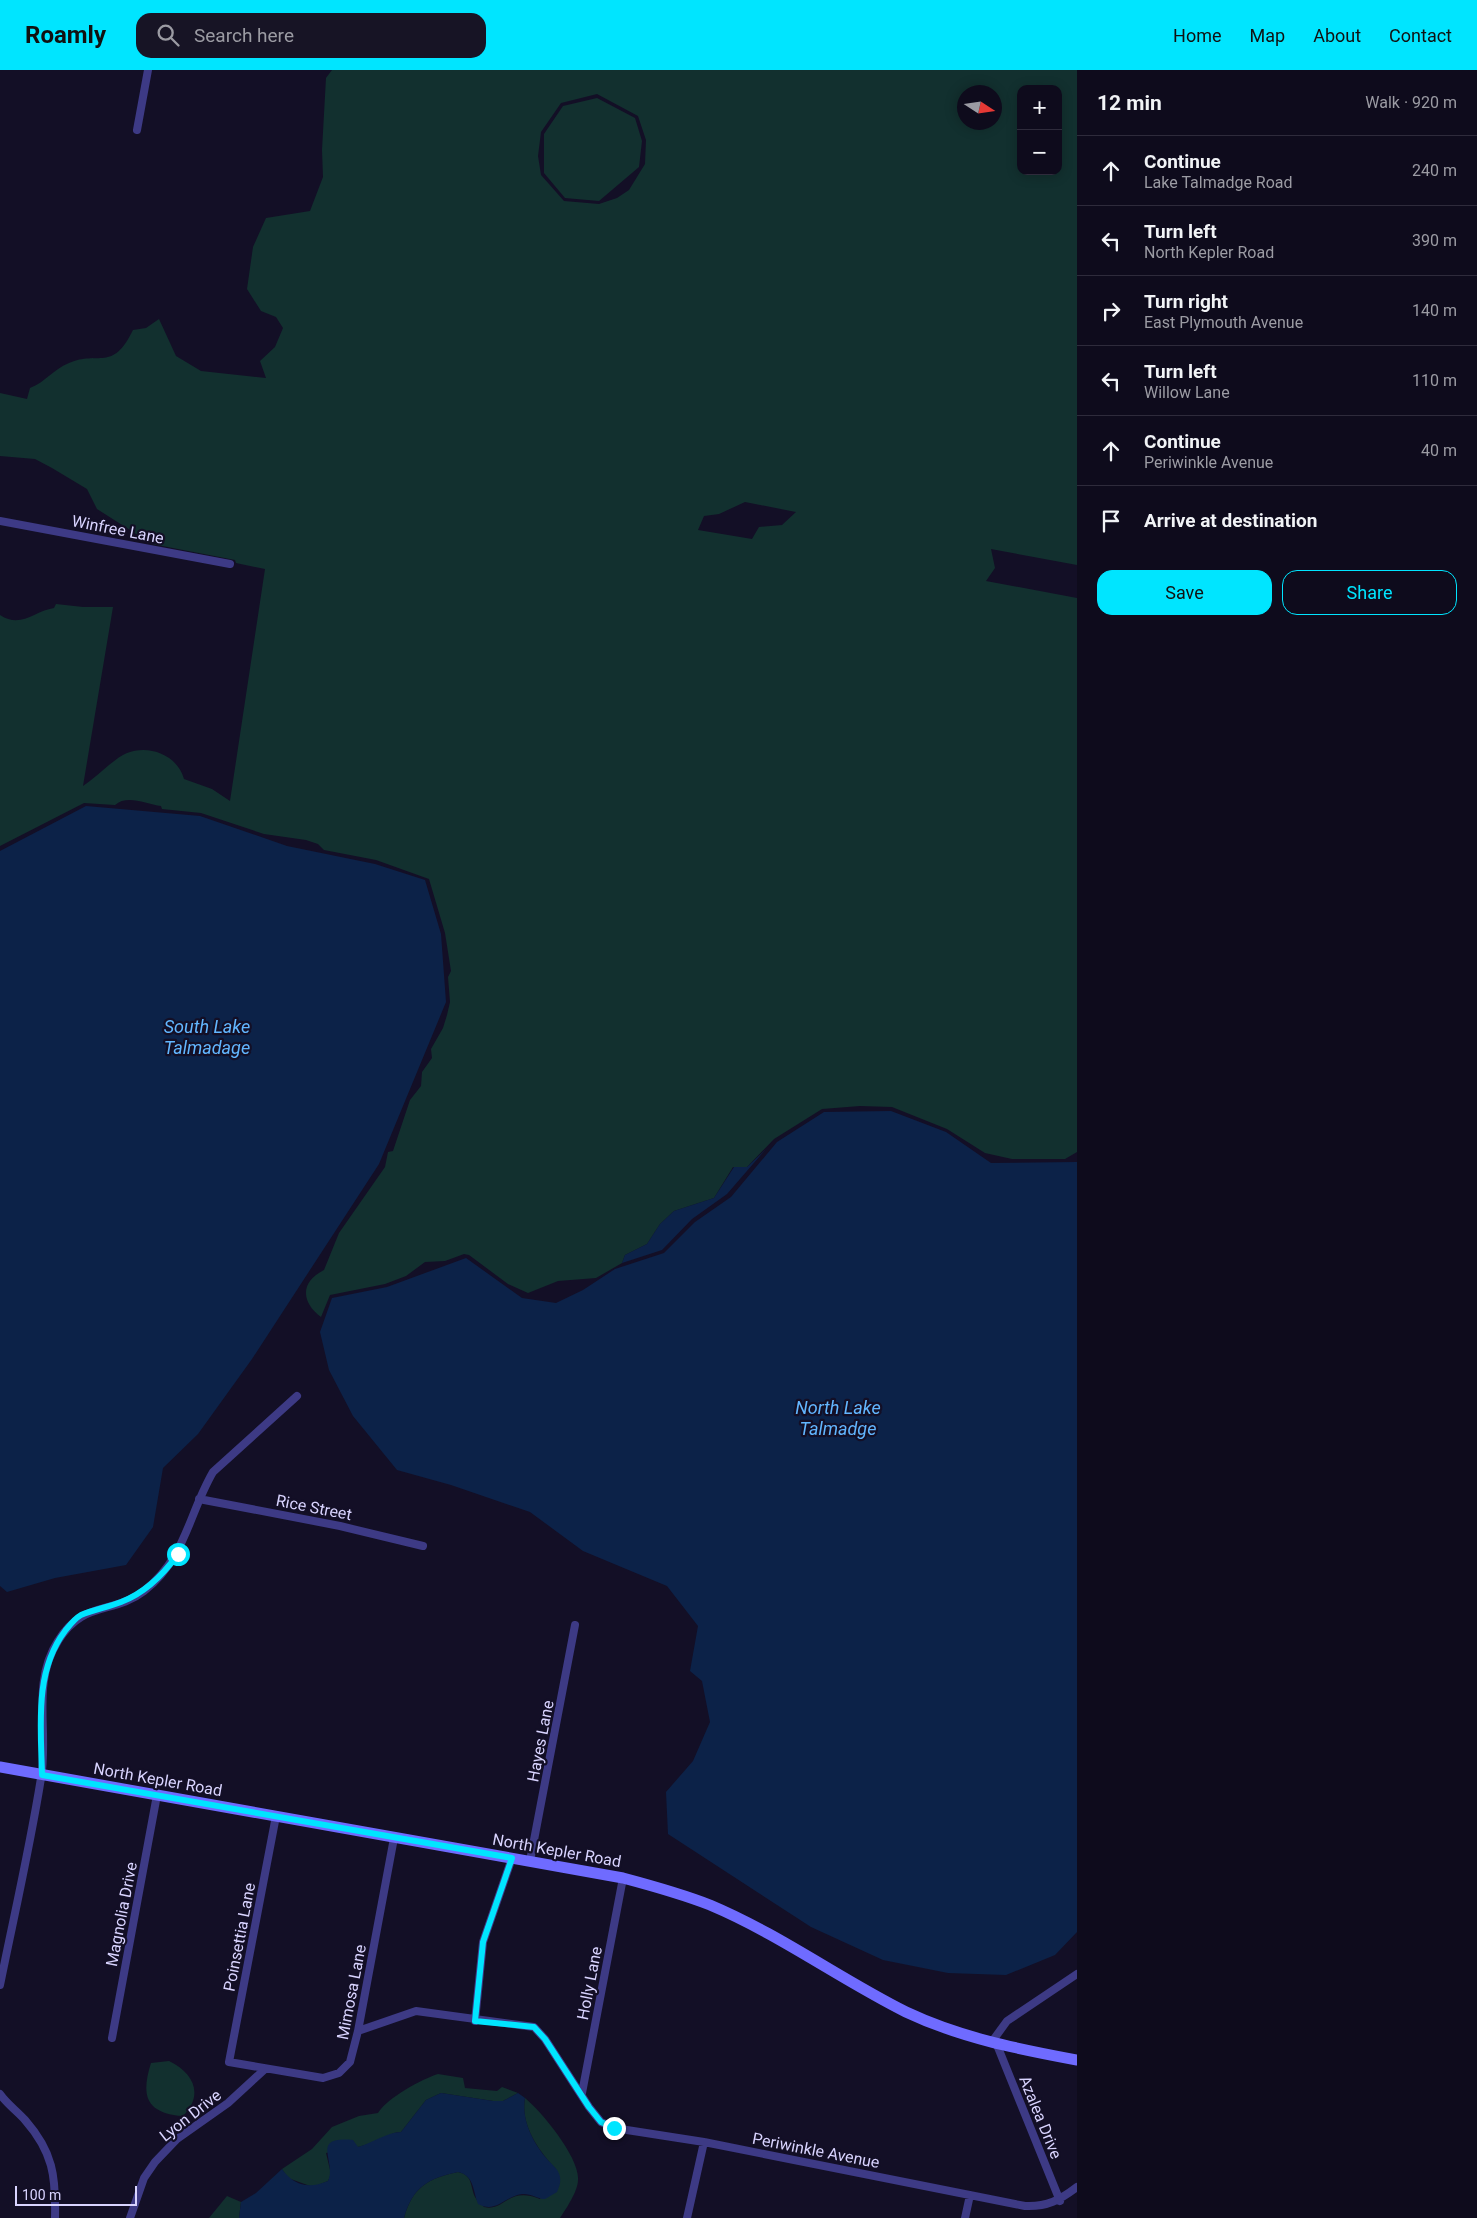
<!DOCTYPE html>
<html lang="en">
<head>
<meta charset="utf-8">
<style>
  body { margin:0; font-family:Roboto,sans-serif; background:#171425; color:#f1f3f6 }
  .controls { position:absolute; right:15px; top:15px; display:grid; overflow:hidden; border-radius:10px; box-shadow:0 2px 12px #0003 }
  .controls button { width:45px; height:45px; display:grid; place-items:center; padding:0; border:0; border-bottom:1px solid #2e2b3b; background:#0e0b1c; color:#f1f3f6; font:25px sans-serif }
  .compass { position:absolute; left:957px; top:15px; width:45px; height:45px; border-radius:50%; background:#0e0b1c; box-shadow:0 2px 12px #0003; rotate:102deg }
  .scale { position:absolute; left:15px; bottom:12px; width:122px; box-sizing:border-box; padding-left:5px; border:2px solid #d9d4ff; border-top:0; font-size:14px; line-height:18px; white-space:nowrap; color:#d9d4ff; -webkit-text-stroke:4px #130f26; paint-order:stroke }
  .stop { position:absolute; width:15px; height:15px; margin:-11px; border:4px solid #00e5ff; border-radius:50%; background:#fff }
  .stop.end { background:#00e5ff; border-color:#fff; box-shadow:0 1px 5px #0008 }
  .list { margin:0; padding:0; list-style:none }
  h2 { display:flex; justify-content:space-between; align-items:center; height:65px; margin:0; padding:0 20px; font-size:21px }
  h2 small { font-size:16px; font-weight:400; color:#9b9ba3 }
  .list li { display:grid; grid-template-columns:32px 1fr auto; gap:15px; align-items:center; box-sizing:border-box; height:70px; padding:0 20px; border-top:1px solid #2e2b3b }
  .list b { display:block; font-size:19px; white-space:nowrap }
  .list p { margin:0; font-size:16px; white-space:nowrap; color:#9b9ba3 }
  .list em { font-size:16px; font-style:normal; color:#9b9ba3 }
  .actions { display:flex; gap:10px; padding:15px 20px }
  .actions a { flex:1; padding:11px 0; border:1px solid #00e5ff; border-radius:15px; text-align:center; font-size:18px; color:#00e5ff }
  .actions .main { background:#00e5ff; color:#111 }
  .icon { flex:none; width:28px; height:28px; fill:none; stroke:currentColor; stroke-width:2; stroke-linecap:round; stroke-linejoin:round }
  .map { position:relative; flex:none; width:1077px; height:2148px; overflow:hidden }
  header { display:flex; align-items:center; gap:30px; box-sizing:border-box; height:70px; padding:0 25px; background:#00e5ff; color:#111 }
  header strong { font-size:24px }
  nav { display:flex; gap:28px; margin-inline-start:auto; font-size:18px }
  .search { width:350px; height:45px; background:#171425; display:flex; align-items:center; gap:12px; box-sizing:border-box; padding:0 18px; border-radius:15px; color:#9b9ba3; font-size:19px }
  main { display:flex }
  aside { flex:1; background:#0e0b1c }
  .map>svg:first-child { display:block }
  .green { fill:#12302f; fill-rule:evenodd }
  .water { fill:#0c2248 }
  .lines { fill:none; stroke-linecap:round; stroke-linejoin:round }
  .minor { stroke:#3d3a85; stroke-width:8 }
  .secondary { stroke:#6f6bff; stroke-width:11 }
  .route { stroke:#00e5ff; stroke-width:6 }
  .labels { text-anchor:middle; stroke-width:4.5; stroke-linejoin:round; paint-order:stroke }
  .street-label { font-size:16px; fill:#d9d4ff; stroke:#130f26 }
  .water-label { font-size:18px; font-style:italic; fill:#62b6ff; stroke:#130f26 }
</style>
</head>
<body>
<header>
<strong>Roamly</strong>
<div class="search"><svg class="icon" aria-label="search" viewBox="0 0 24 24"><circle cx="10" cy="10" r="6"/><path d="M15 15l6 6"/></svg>Search here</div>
<nav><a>Home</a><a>Map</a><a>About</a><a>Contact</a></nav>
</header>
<main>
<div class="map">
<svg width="1077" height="2148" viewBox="0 0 1077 2148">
  <rect width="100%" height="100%" fill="#130f26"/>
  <path class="green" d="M332,0H1077V495L991,479L995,498L986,511L1077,528V1082L1065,1089H1012L985,1083L947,1059L892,1037L860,1036L822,1039L774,1069L747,1097H733L714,1128L674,1141L660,1154L647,1174L625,1185L622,1193L596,1208L558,1211L528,1223L508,1214L469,1185L464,1184L445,1191L425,1192L406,1206L385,1214L330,1225L321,1247C301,1232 300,1212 324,1200L339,1163L385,1097L388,1082L393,1081L410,1030L421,1016L422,1002L432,988L431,979L443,958L447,945L450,932L448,907L451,901L445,863L429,809L376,790L324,780L318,774L306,770L264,764L201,743L162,739L161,736C146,734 127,724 115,735L84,733L0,776V545C21,559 34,541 54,538L56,534L83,537H113L83,716C97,707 113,689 127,683C150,674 178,686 184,709L212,719L230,731L265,499L236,493L235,490L152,474L97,439L87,419L52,398L35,389L0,386V323L27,329L30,318C47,311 52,300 69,293C99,280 112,303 133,260L146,258L159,249L176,286L201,301L266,308L260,291L275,277L283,258L276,247L261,241L247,219L253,177L266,148L310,141L323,107L322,80L326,8ZM1021,19H1058V101H1021ZM964,22H994V52H964ZM597,24L638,46L646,70L645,94L629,120L617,128L599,134L564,131L541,105L538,86L541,62L561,33ZM745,432L796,442L782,455L759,457L752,469L698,460L704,446L719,444Z
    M597,28L635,48L642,71L639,97L599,131L565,128L544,103V64L563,36Z
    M169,1991C194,2003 204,2025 183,2046C145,2043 141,2025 151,1993Z
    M438,2004L463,2008L465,2018L497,2021L502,2017L518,2023L503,2031H493L441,2023L426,2030L401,2062C392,2062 388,2067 380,2070C363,2077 343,2080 326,2083L331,2104L328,2111L313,2117L288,2108L282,2099L312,2079L332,2057L359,2046L378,2043C387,2028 422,2009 438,2004Z
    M525,2028C542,2042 580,2088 578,2110C578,2121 566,2139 560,2148H404C412,2118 428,2108 458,2102C473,2105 470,2116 475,2127C477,2131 481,2134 484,2137C505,2142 507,2116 540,2129L556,2099C539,2081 520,2055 525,2028Z
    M227,2126L241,2132L239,2148H209Z"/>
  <path class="water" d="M86,736L200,746L287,776L375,794L425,810L441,864L446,932L379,1094L252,1289L198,1364L163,1398L153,1457L126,1495L55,1508L7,1522L0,1516V781Z
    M891,1041L946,1062L991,1093L1077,1092V1862L1055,1885L1006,1905L948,1903L883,1890L811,1857L668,1764L666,1722L693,1691L710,1652L702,1611L690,1601L698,1556L667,1516L583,1481L530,1442L451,1415L397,1400L353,1346L329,1300L320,1262L332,1228L387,1217L466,1188L522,1228L556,1233L583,1220L615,1199L664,1183L695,1152L731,1127L777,1072L824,1042Z
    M766,1079L727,1124L692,1149L662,1180L622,1193L625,1185L647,1174L660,1154L674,1141L714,1128L734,1097H747Z
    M441,2023L493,2031H503L518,2023L525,2028C521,2049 533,2073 547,2089C551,2094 559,2099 560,2107C561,2113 559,2117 557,2122L545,2129C538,2129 530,2123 522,2124C505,2126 496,2144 478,2134C473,2121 474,2105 458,2102C428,2108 412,2118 404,2148H239L241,2132L256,2123L282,2099C294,2116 309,2119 328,2111C337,2091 309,2066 353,2070L358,2077C372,2073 388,2062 401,2062L426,2030Z"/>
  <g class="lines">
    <path class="minor" d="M137,60L148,0
      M0,451L230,494
      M199,1429L340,1456L423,1476
      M276,1746L229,1992L323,2008L339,2003L350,1992L358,1961L394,1768
      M530,1791L575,1555
      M0,1915C14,1846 30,1777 41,1708C49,1661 31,1613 58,1571C83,1530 113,1545 144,1521C186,1488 188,1445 213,1402L297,1326
      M475,1951L483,1872L512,1788
      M358,1961L416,1941L534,1957L545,1969L589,2037L601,2052L614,2058L704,2072L1025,2136C1047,2137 1060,2130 1077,2117
      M112,1968L157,1725
      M991,1973L1007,1951L1077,1904
      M997,1975L1060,2131
      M582,2023L623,1808
      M0,2024C7,2034 17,2041 25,2050C53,2082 56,2106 55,2148
      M130,2148L144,2108L155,2092L177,2069L228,2033L265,1999
      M687,2148L704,2072
      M965,2148L970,2125"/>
    <path class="secondary" d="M0,1697L623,1808C653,1816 682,1824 710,1835C779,1864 840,1909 906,1942C961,1968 1018,1979 1077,1990"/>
  </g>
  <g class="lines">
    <path class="route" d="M178,1484C163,1505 145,1523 121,1532C108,1537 93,1540 81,1545C74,1549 69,1556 65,1561C34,1602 41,1657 42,1705L512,1788L483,1872L475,1951L534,1957L545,1969L589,2037L601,2052L614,2058"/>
  </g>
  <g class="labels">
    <g class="street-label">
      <text transform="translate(118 459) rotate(11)" y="6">Winfree Lane</text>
      <text transform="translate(314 1437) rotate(11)" y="6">Rice Street</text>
      <text transform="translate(540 1671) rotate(-79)" y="6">Hayes Lane</text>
      <text transform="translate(158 1709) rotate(10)" y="6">North Kepler Road</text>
      <text transform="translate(557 1780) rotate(10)" y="6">North Kepler Road</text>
      <text transform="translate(121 1844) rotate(-79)" y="6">Magnolia Drive</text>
      <text transform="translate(239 1867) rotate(-79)" y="6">Poinsettia Lane</text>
      <text transform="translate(589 1913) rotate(-79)" y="6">Holly Lane</text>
      <text transform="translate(351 1922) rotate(-79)" y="6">Mimosa Lane</text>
      <text transform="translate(190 2045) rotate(-38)" y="6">Lyon Drive</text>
      <text transform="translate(1041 2047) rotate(68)" y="6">Azalea Drive</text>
      <text transform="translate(816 2080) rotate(11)" y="6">Periwinkle Avenue</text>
    </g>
    <g class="water-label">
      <text x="207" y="963">South Lake<tspan x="207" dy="21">Talmadage</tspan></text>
      <text x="838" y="1344">North Lake<tspan x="838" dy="21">Talmadge</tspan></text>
    </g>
  </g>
</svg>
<div class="controls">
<button>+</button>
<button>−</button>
</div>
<svg class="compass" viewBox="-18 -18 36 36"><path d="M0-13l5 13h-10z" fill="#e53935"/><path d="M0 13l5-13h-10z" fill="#9b9ba3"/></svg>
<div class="scale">100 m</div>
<div class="stop" style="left:178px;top:1484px"></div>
<div class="stop end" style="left:614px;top:2058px"></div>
</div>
<aside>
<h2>12 min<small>Walk · 920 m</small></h2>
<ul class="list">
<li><svg class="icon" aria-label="ahead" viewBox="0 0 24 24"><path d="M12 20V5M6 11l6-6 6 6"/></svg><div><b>Continue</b><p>Lake Talmadge Road</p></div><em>240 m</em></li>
<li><svg class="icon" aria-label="left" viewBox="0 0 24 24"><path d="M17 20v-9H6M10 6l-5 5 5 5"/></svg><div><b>Turn left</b><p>North Kepler Road</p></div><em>390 m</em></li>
<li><svg class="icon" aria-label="right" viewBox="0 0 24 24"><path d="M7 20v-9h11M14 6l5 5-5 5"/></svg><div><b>Turn right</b><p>East Plymouth Avenue</p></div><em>140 m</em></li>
<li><svg class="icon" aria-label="left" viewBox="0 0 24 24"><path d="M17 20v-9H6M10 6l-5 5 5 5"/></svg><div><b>Turn left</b><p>Willow Lane</p></div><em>110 m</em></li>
<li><svg class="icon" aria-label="ahead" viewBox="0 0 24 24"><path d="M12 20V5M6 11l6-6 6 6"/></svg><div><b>Continue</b><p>Periwinkle Avenue</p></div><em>40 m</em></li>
<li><svg class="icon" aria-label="arrive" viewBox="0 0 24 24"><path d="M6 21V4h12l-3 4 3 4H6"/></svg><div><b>Arrive at destination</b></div></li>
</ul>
<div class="actions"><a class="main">Save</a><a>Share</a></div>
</aside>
</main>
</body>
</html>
